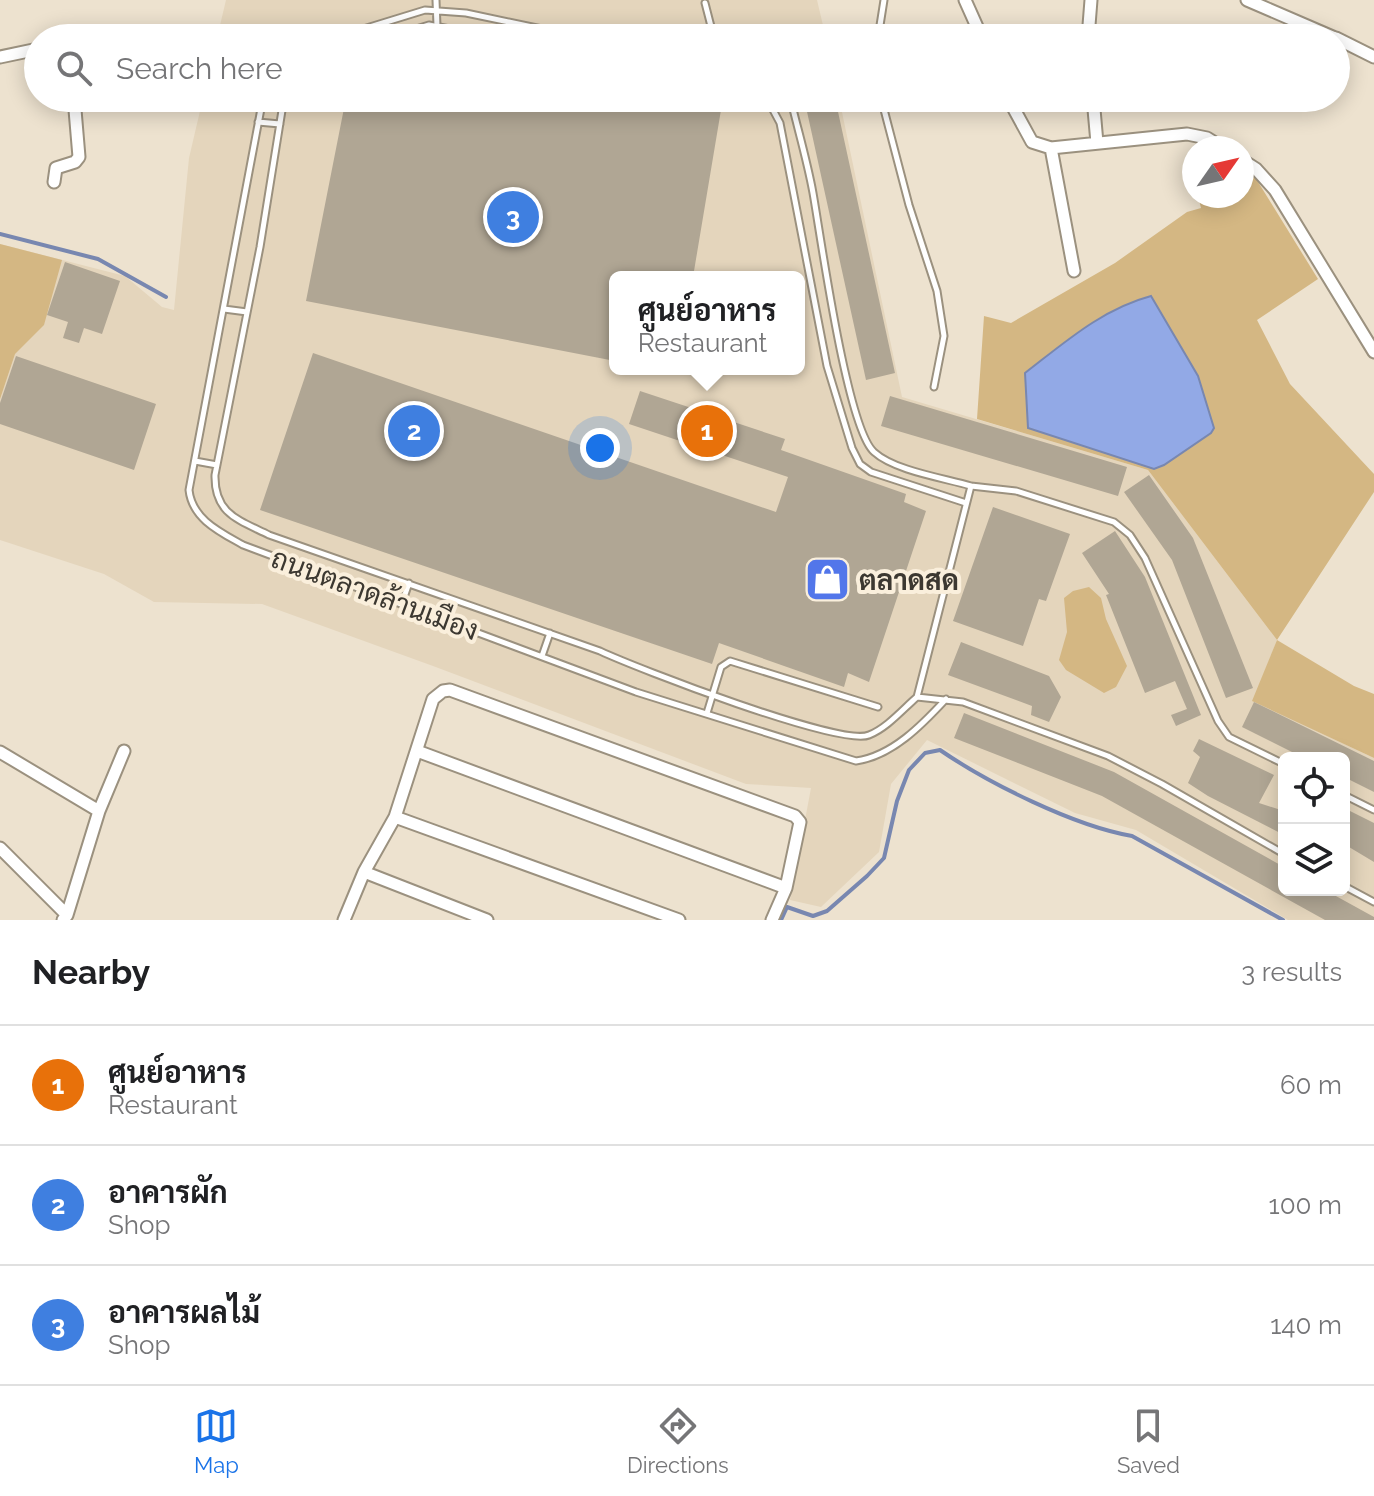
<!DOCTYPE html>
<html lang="en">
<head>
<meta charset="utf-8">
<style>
  body { margin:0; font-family:Raleway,Sarabun,sans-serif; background:#f2f2f2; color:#202124 }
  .controls { position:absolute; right:24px; bottom:24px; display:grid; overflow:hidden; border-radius:12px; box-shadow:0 4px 20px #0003 }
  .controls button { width:72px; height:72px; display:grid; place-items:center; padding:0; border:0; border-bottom:2px solid #e0e0e0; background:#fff; color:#202124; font:40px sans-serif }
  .compass { position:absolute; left:1182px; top:136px; width:72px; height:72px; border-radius:50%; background:#fff; box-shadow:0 4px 20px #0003; rotate:56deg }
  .you { position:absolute; left:600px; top:448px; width:28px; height:28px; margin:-20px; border:6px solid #fff; border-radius:50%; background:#1a73e8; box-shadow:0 0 0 12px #1a73e833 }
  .badge { display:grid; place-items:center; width:52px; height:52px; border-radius:50%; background:#1a73e8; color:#fff; font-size:26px; font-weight:700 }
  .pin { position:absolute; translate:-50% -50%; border:4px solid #fff; box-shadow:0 2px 8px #0006 }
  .popup { position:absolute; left:609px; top:271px; width:196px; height:104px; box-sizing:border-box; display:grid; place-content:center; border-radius:12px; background:#fff; filter:drop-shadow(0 2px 6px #0005); font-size:26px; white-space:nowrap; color:#757577 }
  .popup b { font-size:30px; color:#202124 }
  .popup::after { content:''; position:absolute; left:50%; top:100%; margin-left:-16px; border:16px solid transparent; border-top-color:#fff }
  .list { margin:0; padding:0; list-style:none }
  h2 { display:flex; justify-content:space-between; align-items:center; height:104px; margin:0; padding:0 32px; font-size:34px }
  h2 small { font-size:26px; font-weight:400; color:#757577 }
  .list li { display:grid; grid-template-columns:52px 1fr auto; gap:24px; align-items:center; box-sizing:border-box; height:120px; padding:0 32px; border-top:2px solid #e0e0e0 }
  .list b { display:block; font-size:30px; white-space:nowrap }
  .list p { margin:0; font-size:26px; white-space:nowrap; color:#757577 }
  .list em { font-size:26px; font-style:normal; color:#757577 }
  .icon { flex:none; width:44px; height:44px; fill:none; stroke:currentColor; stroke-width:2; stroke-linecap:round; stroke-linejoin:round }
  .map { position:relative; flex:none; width:1374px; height:920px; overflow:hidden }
  .search { position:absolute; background:#fff; box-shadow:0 4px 20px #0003; left:24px; right:24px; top:24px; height:88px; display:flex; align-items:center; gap:20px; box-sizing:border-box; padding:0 28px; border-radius:44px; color:#757577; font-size:30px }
  .sheet { height:464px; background:#fff }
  nav { display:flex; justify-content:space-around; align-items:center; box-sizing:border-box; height:112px; border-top:2px solid #e0e0e0; background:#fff; font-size:22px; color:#757577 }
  nav a { display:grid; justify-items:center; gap:4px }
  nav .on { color:#1a73e8 }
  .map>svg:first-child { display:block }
  .built { fill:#e4d5bc; fill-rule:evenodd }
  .green { fill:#d4b783 }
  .water { fill:#92a9e6; stroke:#7887b0; stroke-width:2 }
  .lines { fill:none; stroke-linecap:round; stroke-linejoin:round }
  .stream { stroke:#7887b0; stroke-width:4 }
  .building { fill:#b0a694 }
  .service-casing { stroke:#9b917f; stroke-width:9 }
  .minor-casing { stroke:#9b917f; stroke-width:15 }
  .service { stroke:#fff; stroke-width:5 }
  .minor { stroke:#fff; stroke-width:11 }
  .labels { text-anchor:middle; stroke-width:8; stroke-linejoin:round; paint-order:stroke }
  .poi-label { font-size:28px; font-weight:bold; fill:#3c3831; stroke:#faefdc; text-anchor:start }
  .street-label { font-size:28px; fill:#3c3831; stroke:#faefdc }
</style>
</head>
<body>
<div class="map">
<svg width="1374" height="920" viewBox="0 0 1374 920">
  <rect width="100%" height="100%" fill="#ede2cf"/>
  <path class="built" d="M226,0H817L826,38H217Z
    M203,98H839L902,397L1148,470L1277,640L1253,701L1374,758V920H1288L1136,830L1075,813L927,740L891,784L879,852L821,907L790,900L811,788L746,784L433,666L262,604L154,602L104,574L0,540V244L125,276L162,307L174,310L189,158ZM615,277H799V369H615ZM1284,758H1344V890H1284Z"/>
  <path class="green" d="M1242,169L1255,177L1318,279L1257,320L1290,384L1374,474V492L1277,640L1354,686L1374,694V758L1252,701L1277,640L1148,470L977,419L984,316L1011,323L1115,263L1187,212L1201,208L1198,196H1242Z
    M0,244L62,260L44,325L15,354L0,399Z
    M1089,587L1101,598L1106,619L1127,666L1116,687L1104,693L1066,670L1059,660L1067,632L1064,598L1073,591Z"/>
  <path class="water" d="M1151,296L1198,376L1214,428L1211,433L1164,465L1154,469L1028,428L1025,373C1064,343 1102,309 1151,296Z"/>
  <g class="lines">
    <path class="stream" d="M0,234L98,259L166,297
      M781,920L787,907L813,916L827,911L867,876L884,858L897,801L909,770L925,753L940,750C988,783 1074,826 1132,836L1283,920"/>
  </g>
  <path class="building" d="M346,98H537L567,104V98H723L693,277H615V361L306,301Z
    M804,98H835L895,373L866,380Z
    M65,262L120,281L102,334L84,328L79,343L63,338L68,322L47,315Z
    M313,353L776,512L788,477L629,424L640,391L785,439L781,450L906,494L904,502L926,511L869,682L848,673L844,687L719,643L712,664L260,510Z
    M16,356L156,404L134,470L0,424V403Z
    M890,396L1127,467L1118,496L881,426Z
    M1149,475L1193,538L1253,688L1226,698L1172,560L1124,492Z
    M993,507L1070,534L1046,601L1039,599L1023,646L953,621Z
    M1115,531L1145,577L1201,715L1176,726L1171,715L1187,709L1175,681L1145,693L1106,595L1109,594L1082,553Z
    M961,642L1049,676L1061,697L1049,722L1031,715L1032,706L948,675Z
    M1254,702L1374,761V792L1344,777V758H1304L1242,727Z
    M964,713L1114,772L1284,867V890H1325L1374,917V920H1325L1102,796L954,738Z
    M1199,739L1274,775L1259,803L1284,811V835L1208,796L1188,783L1200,757L1193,751Z
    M1344,808L1374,823V862L1344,844Z"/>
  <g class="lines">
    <defs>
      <path id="service" d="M436,0L437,26
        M705,3L714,38
        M334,38L425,10L466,13L585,38
        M387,38L429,25L496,38
        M878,38L884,0
        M263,98L189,490C192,519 220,532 243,545L636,692L856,761C892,756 922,725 946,699
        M284,98L260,247L215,475C214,514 239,520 269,535L600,651C636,668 841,747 869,735C887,728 903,709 917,697
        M756,98L772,108L780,123L827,366L852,448L860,464L871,472L966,503
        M787,98L793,109C800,137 808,165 813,193C821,238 847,428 874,452C895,471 944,478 971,486
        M881,98L909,205L937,291L944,336L934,387
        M258,122L280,124
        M224,309L247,312
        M195,461L217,465
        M402,603L409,583
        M542,656L550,633
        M707,713L721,667L730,661L878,707
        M1284,764L1229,737L1218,721L1145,558L1130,535L1114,522L1016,491L971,486L917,697L963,702L1108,756L1162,784L1284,854
        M1344,795L1374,810
        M1344,886L1374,902"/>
      <path id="minor" d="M965,0L982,38
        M1247,0L1335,38
        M1088,38L1091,0
        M1336,38L1374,57
        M0,57L38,49
        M1008,98L1032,142L1051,148L1187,134L1207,138L1223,148
        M1093,98L1097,143
        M1051,148L1074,271
        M1242,160L1256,169L1275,190L1374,352
        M54,182L56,168L75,162L79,157L74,98
        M417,751L786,888L772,920
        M0,752L99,811
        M395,817L679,920
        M0,848L67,915
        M364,872L487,920
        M63,920L67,915L99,811L124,751
        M344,920L364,872L395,817L433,699L443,691L450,690L795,816L800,822L786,888"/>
    </defs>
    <use href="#service" class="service-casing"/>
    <use href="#minor" class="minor-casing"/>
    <use href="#service" class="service"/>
    <use href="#minor" class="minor"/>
  </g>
  <defs>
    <symbol id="shop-square" viewBox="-11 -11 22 22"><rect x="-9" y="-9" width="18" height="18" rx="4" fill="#5276ea" stroke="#faefdc"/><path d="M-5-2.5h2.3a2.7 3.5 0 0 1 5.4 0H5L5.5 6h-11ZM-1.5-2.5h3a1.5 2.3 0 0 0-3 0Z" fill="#fff"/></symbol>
  </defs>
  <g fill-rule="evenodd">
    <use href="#shop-square" x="802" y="554" width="51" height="51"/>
  </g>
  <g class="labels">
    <g class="poi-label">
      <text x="859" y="590">ตลาดสด</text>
    </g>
    <g class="street-label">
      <text transform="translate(375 594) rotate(20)" y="10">ถนนตลาดล้านเมือง</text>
    </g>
  </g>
</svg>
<div class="controls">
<button><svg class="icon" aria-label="locate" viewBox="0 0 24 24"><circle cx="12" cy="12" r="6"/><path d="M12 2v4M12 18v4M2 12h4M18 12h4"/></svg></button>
<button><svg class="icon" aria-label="layers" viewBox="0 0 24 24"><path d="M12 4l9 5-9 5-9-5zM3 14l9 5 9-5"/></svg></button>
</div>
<svg class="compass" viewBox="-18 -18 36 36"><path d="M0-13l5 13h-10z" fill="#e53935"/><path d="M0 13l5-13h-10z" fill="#757577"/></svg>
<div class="you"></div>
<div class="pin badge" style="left:707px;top:431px;background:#e8710a">1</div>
<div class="popup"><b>ศูนย์อาหาร</b>Restaurant</div>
<div class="pin badge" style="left:414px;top:431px;background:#3f7fe0">2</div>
<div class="pin badge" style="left:513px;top:217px;background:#3f7fe0">3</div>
<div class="search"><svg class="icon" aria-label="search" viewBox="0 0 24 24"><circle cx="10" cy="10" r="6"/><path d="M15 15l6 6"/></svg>Search here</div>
</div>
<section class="sheet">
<h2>Nearby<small>3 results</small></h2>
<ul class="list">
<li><span class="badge" style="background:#e8710a">1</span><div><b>ศูนย์อาหาร</b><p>Restaurant</p></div><em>60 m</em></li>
<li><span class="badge" style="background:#3f7fe0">2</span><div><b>อาคารผัก</b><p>Shop</p></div><em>100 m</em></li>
<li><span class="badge" style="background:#3f7fe0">3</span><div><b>อาคารผลไม้</b><p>Shop</p></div><em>140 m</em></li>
</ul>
</section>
<nav>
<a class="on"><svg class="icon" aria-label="map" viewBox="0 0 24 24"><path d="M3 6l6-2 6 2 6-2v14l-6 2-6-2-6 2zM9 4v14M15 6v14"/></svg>Map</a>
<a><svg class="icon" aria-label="directions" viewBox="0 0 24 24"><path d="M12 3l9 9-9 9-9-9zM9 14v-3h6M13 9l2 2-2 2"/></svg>Directions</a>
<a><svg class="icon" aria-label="saved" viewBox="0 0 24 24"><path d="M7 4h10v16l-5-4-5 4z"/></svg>Saved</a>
</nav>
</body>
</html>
